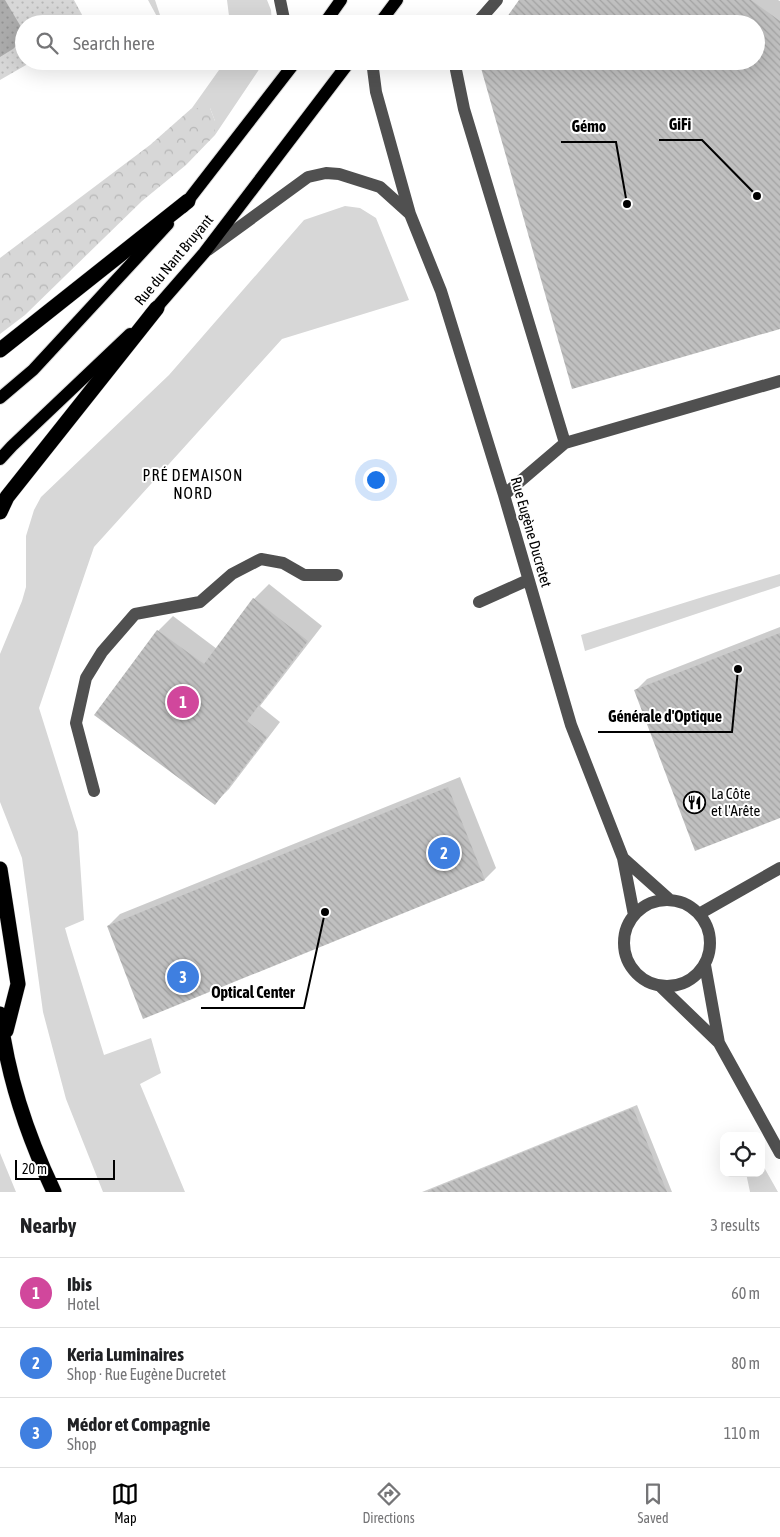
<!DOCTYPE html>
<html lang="en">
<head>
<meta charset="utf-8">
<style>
  body { margin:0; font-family:"Asap Condensed",sans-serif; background:#f6f6f6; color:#202124 }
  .controls { position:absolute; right:15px; bottom:15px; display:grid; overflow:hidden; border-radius:10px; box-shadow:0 5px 20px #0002 }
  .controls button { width:45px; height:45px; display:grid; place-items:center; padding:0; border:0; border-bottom:1px solid #e0e0e0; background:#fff; color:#202124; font:25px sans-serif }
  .scale { position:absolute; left:15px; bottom:12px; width:100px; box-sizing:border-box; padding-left:5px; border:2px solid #000; border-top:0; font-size:14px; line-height:18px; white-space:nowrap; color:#000; -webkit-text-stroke:4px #fff; paint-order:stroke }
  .you { position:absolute; left:375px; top:479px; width:18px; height:18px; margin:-12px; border:4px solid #fff; border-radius:50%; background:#1a73e8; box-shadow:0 0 0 8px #1a73e833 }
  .badge { display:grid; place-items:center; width:32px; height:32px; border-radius:50%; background:#000; color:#fff; font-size:16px; font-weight:700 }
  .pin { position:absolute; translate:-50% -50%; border:2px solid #fff; box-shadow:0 1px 5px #0006 }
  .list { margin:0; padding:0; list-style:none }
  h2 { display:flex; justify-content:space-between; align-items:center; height:65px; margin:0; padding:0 20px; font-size:21px }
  h2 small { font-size:16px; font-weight:400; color:#757577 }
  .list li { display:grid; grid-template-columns:32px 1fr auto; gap:15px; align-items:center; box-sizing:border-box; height:70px; padding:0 20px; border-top:1px solid #e0e0e0 }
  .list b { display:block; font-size:19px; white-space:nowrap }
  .list p { margin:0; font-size:16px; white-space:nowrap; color:#757577 }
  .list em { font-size:16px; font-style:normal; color:#757577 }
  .icon { flex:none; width:28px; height:28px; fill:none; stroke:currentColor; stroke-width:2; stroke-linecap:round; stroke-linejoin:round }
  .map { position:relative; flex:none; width:780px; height:1192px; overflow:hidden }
  .search { position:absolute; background:#fff; box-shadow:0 5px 20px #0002; left:15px; right:15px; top:15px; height:55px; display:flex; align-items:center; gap:12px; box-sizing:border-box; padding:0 18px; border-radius:28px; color:#757577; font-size:19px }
  .sheet { height:275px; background:#fff }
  nav { display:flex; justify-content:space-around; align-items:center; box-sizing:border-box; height:70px; border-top:1px solid #e0e0e0; background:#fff; font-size:14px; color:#757577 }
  nav a { display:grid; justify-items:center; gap:2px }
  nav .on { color:#000 }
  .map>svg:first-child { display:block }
  .grass { fill:#d7d7d7 }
  .forest { fill:url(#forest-crowns) }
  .garden { fill:url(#garden-dots) }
  .shadow { fill:#0003 }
  .building { fill:url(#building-back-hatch) }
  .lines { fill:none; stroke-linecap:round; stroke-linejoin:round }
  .major-casing { stroke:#dbdbdb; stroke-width:14 }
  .highway-casing { stroke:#dbdbdb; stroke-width:16 }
  .minor { stroke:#505050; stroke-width:12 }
  .major { stroke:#000; stroke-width:12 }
  .highway { stroke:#000; stroke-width:15 }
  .labels { text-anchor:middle; stroke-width:4; stroke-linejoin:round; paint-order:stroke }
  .street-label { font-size:15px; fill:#000; stroke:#fff }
  .poi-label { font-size:15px; fill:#000; stroke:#fff; text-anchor:start }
  .neighbourhood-label { font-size:16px; letter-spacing:1px; fill:#000; stroke:#fff }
  .leader { fill:none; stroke:#000; stroke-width:2 }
  .callout-dot { fill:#000; stroke:#fff; stroke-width:2 }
  .callout-label { font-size:16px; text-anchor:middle; font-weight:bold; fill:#000; stroke:#fff; stroke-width:4; stroke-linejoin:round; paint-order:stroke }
</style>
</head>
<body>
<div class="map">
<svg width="780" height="1192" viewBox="0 0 780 1192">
  <defs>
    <pattern id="forest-crowns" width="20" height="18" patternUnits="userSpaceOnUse" patternTransform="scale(1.25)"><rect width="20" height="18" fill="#d7d7d7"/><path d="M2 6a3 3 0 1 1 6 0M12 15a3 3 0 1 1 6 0" fill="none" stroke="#b7b7b7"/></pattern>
    <pattern id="garden-dots" width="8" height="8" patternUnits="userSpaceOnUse" patternTransform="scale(1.25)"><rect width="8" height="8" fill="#d7d7d7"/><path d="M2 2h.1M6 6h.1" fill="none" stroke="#b7b7b7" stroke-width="1.8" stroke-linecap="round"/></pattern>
    <pattern id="building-back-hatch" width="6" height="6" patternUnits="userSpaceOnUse" patternTransform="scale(1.25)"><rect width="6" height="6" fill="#c0c0c0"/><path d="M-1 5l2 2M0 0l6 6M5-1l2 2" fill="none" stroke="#a3a3a3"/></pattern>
  </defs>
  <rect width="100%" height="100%" fill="#fff"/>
  <path class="grass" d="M148,0H155L163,24H161Z
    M227,0H267L271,10L272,24H230Z
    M221,61H263L260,68L215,135V121L210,108H192L219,70Z
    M345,206L360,208L376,218L409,300L282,339L94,547L39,708L78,832L84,920L65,928L69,942L104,1055L151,1038L161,1073L140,1084L185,1192H103L66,1099L43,1012L22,858L0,802V654L22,601L26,587V536L34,510L41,497L169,375L304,220Z
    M780,574V586L585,651L581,635L706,596Z
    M0,1153L16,1192H0Z
    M761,1162L778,1192H750L746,1173H761Z"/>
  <path class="forest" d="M192,108H210L215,121V135L186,165L142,201L25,315L0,334V258L150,145Z"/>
  <path class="garden" d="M0,0H74L87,24H24V61H33L0,80Z"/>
  <path class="shadow" d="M0,0H5L24,32V38L13,49L0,57Z
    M521,0H778L780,1V328L756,61V24Z
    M269,584L322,626L260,706L280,722L229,789L215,803L96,715L158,631L173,616L217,649L254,599Z
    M780,627V817L635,691L647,679Z
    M460,777L496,868L485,879L108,926L120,914Z
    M637,1105L672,1192H422Z"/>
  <path class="building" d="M519,0H751L780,21V329L572,389L479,61H756V24H502Z
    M253,598L308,641L247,721L267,737L215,805L94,715L157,630L204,664Z
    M780,633V818L695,851L634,690Z
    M448,787L485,880L143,1019L107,926Z
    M633,1108L667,1192H428V1191Z"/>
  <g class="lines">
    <defs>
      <path id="major" d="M324,24L341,0
        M379,24L397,0
        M183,207L296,61
        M150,315L204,253L350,61
        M0,398L33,370L168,224
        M0,459L12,446L130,334"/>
      <path id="highway" d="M0,350L188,201
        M0,512L7,497L157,308
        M0,869L18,984L6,1031
        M0,1014C7,1076 27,1135 54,1192"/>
    </defs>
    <use href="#major" class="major-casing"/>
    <use href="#highway" class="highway-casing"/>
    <path class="minor" d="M280,0L285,24
      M476,24L497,0
      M372,61L376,92L410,214L441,291L504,495L571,725L623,858L634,915
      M458,61L456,70L464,109L565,443
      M208,250L308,177L326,173L339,174L380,187L410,214
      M504,495L565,443L780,381
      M479,602L528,580
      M94,791L76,723L86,678L102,652L135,614L200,602L232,574L261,559L283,563L304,575H337
      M623,858L670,900
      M624 943a43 43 0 1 1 86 0a43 43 0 1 1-86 0Z
      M699,914L780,868
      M705,965L719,1043
      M660,986L719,1043L780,1153"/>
    <use href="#major" class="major"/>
    <use href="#highway" class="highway"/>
  </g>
  <defs>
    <symbol id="restaurant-ring" viewBox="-11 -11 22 22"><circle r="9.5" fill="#fff" stroke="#000" stroke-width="1.5"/><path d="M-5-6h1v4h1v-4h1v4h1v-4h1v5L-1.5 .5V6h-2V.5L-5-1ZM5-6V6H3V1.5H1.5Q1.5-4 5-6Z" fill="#000"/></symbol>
  </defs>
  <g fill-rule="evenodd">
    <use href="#restaurant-ring" x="682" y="790" width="25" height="25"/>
  </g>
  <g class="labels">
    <g class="street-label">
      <text transform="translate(174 260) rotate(-50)" y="5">Rue du Nant Bruyant</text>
      <text transform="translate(531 532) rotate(74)" y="5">Rue Eugène Ducretet</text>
    </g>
    <g class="poi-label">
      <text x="711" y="799">La Côte<tspan x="711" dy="17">et l'Arête</tspan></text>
    </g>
    <g class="neighbourhood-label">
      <text x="193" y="481">PRÉ DEMAISON<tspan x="193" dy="18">NORD</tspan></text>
    </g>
  </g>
  <path class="leader" d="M757 196L702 140H659M627 204L616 142H561M738 669L732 732H598M325 912L304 1008H201"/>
  <g class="callout-dot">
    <circle cx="757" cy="196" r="5"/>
    <circle cx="627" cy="204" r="5"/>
    <circle cx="738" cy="669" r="5"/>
    <circle cx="325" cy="912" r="5"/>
  </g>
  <g class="callout-label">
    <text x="680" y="130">GiFi</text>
    <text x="589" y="132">Gémo</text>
    <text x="665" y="722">Générale d'Optique</text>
    <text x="253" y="998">Optical Center</text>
  </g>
</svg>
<div class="controls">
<button><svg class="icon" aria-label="locate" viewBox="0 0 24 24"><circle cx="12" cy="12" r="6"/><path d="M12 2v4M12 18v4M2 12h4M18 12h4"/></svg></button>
</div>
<div class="scale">20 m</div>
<div class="you"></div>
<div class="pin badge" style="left:183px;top:702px;background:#d1479c">1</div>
<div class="pin badge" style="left:444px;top:853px;background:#3f7fe0">2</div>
<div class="pin badge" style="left:183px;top:977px;background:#3f7fe0">3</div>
<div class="search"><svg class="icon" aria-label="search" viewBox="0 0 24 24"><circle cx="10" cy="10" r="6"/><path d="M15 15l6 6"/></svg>Search here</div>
</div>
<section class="sheet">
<h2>Nearby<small>3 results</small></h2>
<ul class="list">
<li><span class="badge" style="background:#d1479c">1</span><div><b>Ibis</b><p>Hotel</p></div><em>60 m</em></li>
<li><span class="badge" style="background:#3f7fe0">2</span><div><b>Keria Luminaires</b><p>Shop · Rue Eugène Ducretet</p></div><em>80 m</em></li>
<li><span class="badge" style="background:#3f7fe0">3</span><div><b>Médor et Compagnie</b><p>Shop</p></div><em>110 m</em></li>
</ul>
</section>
<nav>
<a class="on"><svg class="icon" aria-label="map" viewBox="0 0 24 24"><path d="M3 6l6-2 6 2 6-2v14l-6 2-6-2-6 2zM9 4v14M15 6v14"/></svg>Map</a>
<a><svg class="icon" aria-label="directions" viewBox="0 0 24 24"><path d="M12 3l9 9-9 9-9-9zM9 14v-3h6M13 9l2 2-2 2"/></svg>Directions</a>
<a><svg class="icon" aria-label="saved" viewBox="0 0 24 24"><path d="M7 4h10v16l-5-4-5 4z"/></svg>Saved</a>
</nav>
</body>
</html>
